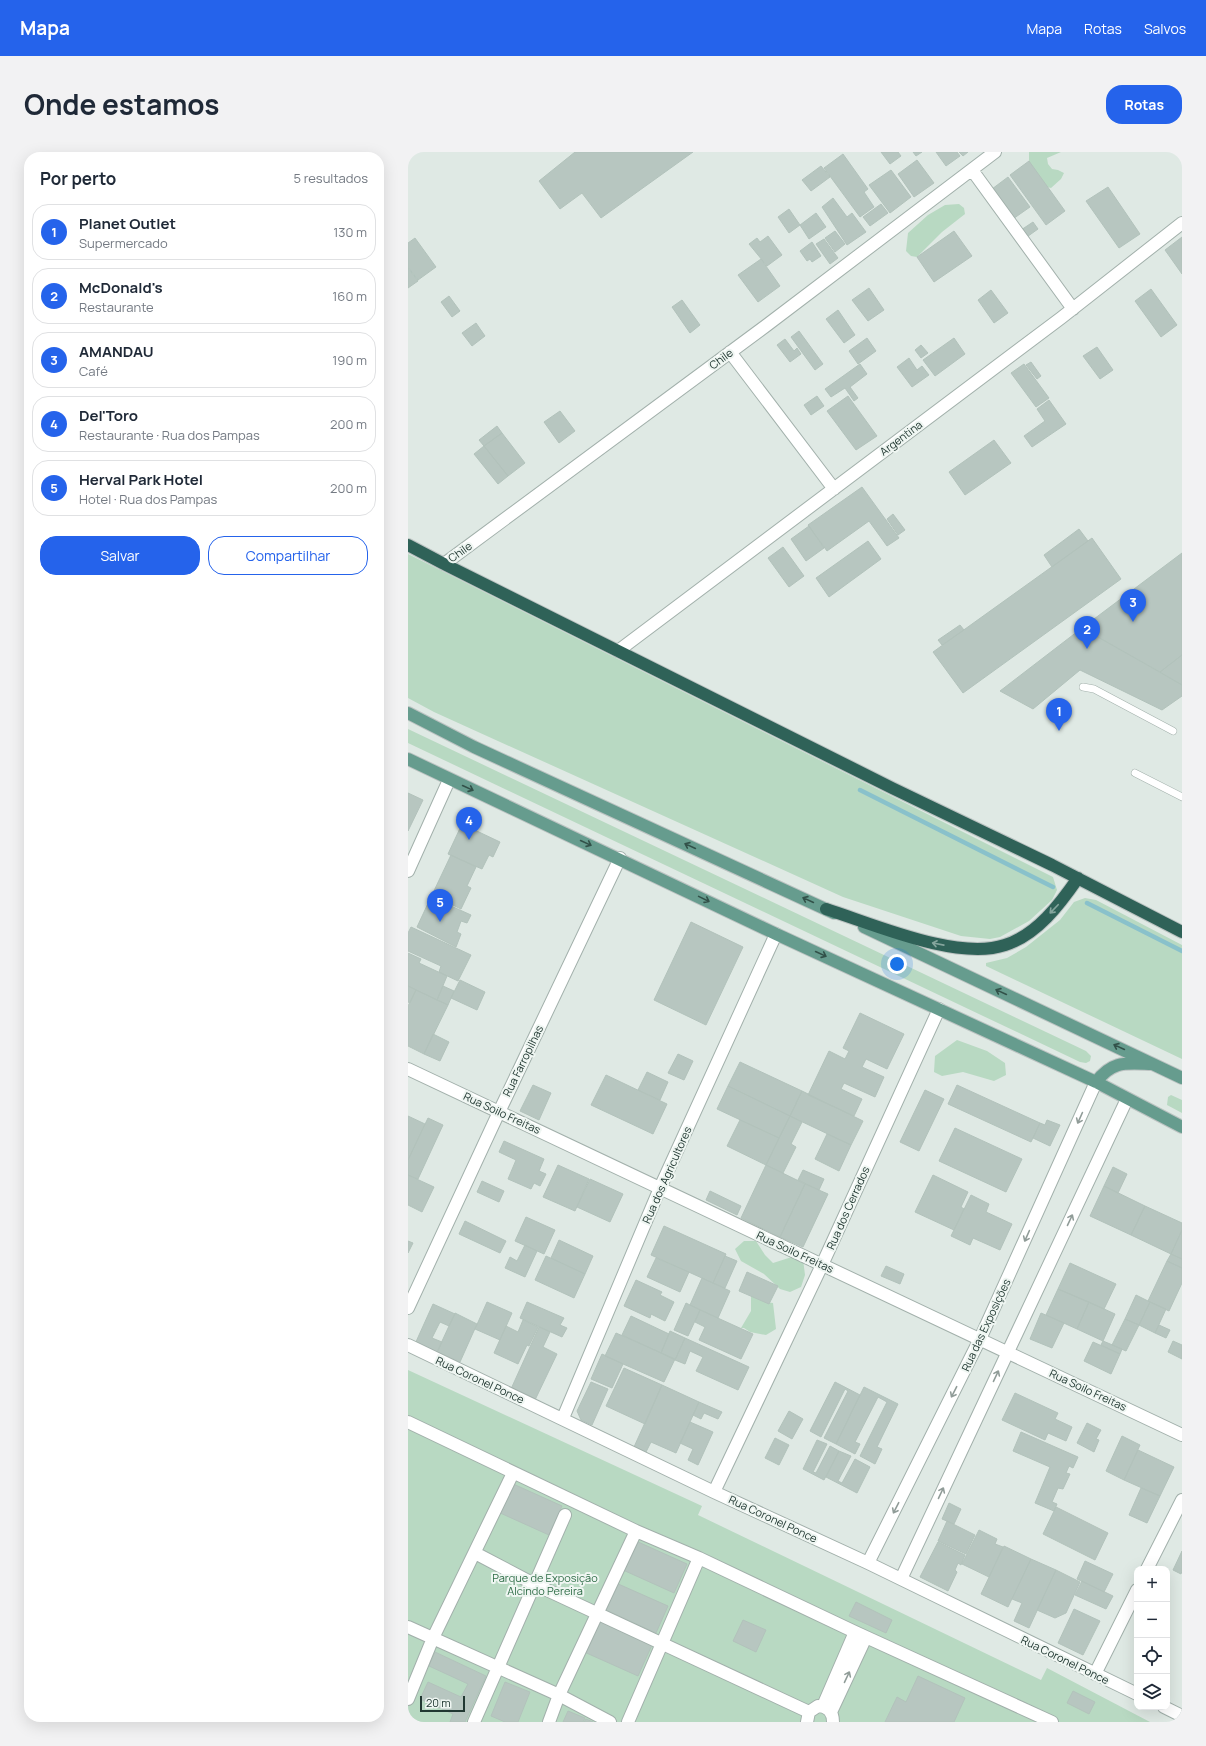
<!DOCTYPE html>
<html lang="pt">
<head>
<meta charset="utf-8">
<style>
  body { margin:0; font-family:Manrope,sans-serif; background:#f2f2f3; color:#1f2937 }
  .controls { position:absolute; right:12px; bottom:12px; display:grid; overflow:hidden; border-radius:8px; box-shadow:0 4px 16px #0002 }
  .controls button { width:36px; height:36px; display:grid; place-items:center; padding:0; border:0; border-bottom:1px solid #e0e1e3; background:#fff; color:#1f2937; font:20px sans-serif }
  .scale { position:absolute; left:12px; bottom:10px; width:45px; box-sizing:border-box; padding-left:4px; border:2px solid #213832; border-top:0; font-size:11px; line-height:14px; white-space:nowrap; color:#213832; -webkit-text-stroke:3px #eff6f2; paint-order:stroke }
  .you { position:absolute; left:489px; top:812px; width:14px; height:14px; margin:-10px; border:3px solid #fff; border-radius:50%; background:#1a73e8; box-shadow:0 0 0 6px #1a73e833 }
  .badge { display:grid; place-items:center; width:26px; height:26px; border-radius:50%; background:#2563eb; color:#fff; font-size:13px; font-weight:700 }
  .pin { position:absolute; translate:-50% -33px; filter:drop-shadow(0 1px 2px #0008) }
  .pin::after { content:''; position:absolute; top:21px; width:14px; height:12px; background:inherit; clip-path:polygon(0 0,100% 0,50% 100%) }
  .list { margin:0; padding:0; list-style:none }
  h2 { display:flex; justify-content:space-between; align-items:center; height:52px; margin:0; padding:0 16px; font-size:17px }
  h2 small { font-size:13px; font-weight:400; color:#747a83 }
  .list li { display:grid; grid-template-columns:26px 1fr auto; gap:12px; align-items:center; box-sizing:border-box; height:56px; margin:0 8px 8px; padding:0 8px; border:1px solid #e0e1e3; border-radius:16px }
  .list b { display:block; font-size:15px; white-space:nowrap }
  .list p { margin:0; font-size:13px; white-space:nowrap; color:#747a83 }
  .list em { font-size:13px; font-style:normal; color:#747a83 }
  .actions { display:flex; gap:8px; padding:12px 16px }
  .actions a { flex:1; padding:9px 0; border:1px solid #2563eb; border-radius:16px; text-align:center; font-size:14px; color:#2563eb }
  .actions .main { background:#2563eb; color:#fff }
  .icon { flex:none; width:22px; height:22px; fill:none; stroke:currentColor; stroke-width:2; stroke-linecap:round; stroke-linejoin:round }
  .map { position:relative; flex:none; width:774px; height:1570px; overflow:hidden; border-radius:16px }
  header { display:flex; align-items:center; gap:24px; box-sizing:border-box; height:56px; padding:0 20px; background:#2563eb; color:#fff }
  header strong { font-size:19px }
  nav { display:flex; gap:22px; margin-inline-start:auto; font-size:14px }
  .intro { display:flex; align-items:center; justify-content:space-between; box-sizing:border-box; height:96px; padding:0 24px }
  h1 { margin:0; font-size:28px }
  .button { padding:10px 18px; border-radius:16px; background:#2563eb; color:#fff; font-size:14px; font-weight:700 }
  main { display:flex; gap:24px; padding:0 24px }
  aside { flex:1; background:#fff; border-radius:16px; box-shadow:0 4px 16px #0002 }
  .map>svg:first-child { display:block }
  .green { fill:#b8d9c2 }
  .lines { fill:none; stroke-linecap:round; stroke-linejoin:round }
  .stream { stroke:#89c1cb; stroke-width:4.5 }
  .building { fill:#b7c6c0; stroke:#b2c2bb }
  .lane-casing { stroke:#a2b0ab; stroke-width:8 }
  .street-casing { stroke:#a2b0ab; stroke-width:14 }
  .primary-casing { stroke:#bcc3c2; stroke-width:14 }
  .highway-casing { stroke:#bcc3c2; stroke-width:14 }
  .lane { stroke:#fff; stroke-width:7 }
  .street { stroke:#fff; stroke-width:12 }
  .primary { stroke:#669c8e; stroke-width:12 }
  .highway { stroke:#2f6258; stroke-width:12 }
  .oneway { stroke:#325149 }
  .oneway2 { stroke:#85a59d }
  .oneway3 { stroke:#909c98 }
  .labels { text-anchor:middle; stroke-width:4; stroke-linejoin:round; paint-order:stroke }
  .street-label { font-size:11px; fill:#213832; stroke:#eff6f2 }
  .park-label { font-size:11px; fill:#2e6c46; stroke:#eff6f2 }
</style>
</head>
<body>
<header>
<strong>Mapa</strong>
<nav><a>Mapa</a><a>Rotas</a><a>Salvos</a></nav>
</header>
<div class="intro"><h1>Onde estamos</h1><a class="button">Rotas</a></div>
<main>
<aside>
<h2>Por perto<small>5 resultados</small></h2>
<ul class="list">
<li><span class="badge">1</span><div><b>Planet Outlet</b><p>Supermercado</p></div><em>130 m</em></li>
<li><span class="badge">2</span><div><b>McDonald's</b><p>Restaurante</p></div><em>160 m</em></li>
<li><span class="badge">3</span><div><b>AMANDAU</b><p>Café</p></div><em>190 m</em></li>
<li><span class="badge">4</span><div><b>Del'Toro</b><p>Restaurante · Rua dos Pampas</p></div><em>200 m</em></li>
<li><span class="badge">5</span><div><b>Herval Park Hotel</b><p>Hotel · Rua dos Pampas</p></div><em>200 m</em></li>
</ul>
<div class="actions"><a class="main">Salvar</a><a>Compartilhar</a></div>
</aside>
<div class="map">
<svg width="774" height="1570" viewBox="0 0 774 1570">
  <rect width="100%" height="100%" fill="#dfe9e4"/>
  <path class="green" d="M621,0H653L639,6L640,12L644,17L650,18L656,21L653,27L643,36L639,35L621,15Z
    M551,52L556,56L557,62L534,80L509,105L503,104L498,99L500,81L520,63L537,53Z
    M0,402L645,725L649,738L644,748L621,769L592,785L582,787L553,784L435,745L26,560L0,546Z
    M0,577L678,899L683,904L682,909L678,911L672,910L0,591Z
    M677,746L688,748L774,793V907L578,814V811L599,806L618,795L652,768L666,750Z
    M549,888L579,899L597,911L598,923L586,929L555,920L534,924L526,920L527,904Z
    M763,943L774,948V961L759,953L760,945Z
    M336,1089H348L357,1103L365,1111L387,1104L395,1107L397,1123L393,1135L382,1140L372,1137L356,1122L333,1109L327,1097Z
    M343,1143L357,1150L365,1151L368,1177L358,1183L342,1180L336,1176H333L343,1159Z
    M0,1218L294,1354L290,1363L633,1528L639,1516L742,1570H0Z"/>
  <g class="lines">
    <path class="stream" d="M452,638L645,735
      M679,751L774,799"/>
  </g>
  <path class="building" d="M167,0H285L193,66L174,41L152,57L131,29Z
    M473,0H490L493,4L482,12Z
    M505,0H514L508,4Z
    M528,0H549L552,4L538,14Z
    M551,0H560L555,4Z
    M435,2L460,37L456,40L466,55L452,65L416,16Z
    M509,8L526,31L506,45L490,22Z
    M621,9L657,59L638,73L602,23Z
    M413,14L422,25L403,39L394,28Z
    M483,18L503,45L482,61L461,33Z
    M600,25L622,55L602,69L580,40Z
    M700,35L732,82L711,96L678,49Z
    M425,46L439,65L444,61L458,80L439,93L414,55Z
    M473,52L480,61L462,74L455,65Z
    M381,57L392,73L381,81L370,65Z
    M408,61L418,75L401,87L392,73Z
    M625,70L630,77L616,87L610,80Z
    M427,79L437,92L427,100L417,86Z
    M546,79L564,104L526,130L509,105Z
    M360,84L374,103L359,114L341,92L349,86L352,90Z
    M774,85V122L757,98Z
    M7,86L28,115L10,128L0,115V91Z
    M416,87L430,106L422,112L408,92Z
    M404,90L413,104L404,110L402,107L399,109L392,99Z
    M353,107L372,134L350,150L330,123Z
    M0,116L10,129L0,136Z
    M461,136L476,158L460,169L444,148Z
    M743,137L769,173L753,185L727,149Z
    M583,138L600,161L586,171L570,148Z
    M41,144L52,159L44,165L33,150Z
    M274,148L292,173L282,181L264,155Z
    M430,158L447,183L436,191L418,167Z
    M68,171L77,184L64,194L54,181Z
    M391,179L415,212L407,218L383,185Z
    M459,186L468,199L450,212L441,199Z
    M546,186L557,202L527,224L515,208Z
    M377,187L386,199L389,196L393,202L382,210L369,193Z
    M513,193L520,201L513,206L507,198Z
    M689,195L705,218L692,227L675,204Z
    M501,206L509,218L514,214L521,223L504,235L489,215Z
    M623,210L633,224L629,227L618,213Z
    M452,212L459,222L442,235L450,246L446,249L437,236L423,245L417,237Z
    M616,212L641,246L628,255L603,221Z
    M409,244L416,254L403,263L396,253Z
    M440,244L469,284L448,298L419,259Z
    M641,248L658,272L624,295L616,284L637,269L629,257Z
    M152,259L167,279L151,291L136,270Z
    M89,274L94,281L76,294L71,288Z
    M94,281L117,311L100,324L76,294Z
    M586,288L603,311L557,343L541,320Z
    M76,294L100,324L90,332L66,302Z
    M454,335L491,386L479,394L461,369L419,399L400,373Z
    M485,362L497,378L490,383L479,367Z
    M401,374L416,396L398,409L383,387Z
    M671,377L680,389L644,415L636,403Z
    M684,386L713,427L555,541L525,500Z
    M460,389L473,407L421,445L408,426Z
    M375,395L396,424L381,435L360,406Z
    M774,401V503L752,520L674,476Z
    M552,473L556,478L534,493L530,488Z
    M674,476L774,533V544L754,558L672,518L625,557L592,539Z
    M774,503V533L752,520Z
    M0,641L15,648L0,679Z
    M54,672L92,690L85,705L81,703L74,717L40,702Z
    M43,703L68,715L59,734L63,736L53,757L24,743Z
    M23,745L63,763L59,771L53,769L49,780L53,782L48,795L9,775Z
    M283,770L335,795L298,873L246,848Z
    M3,775L63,803L50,829L31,820L33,814L0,799V781Z
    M0,801L13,807L11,811L39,824L29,848L0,834Z
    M52,828L77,840L69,858L43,846Z
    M0,834L8,838L2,851L0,850Z
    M35,834L46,839L40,853L29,848Z
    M8,838L40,853L16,902L0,894V854Z
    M452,861L496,882L479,917L458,907L454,915L476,925L467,945L436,931L433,937L454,947L446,964L400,943L421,899L437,907L441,899L435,896Z
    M25,882L41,890L32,909L16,902Z
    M270,902L285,909L276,928L260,921Z
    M332,910L394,939L382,964L320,934Z
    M239,920L260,930L252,948L230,938Z
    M198,923L259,952L245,982L183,953Z
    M125,933L143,941L131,968L112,959Z
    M549,933L632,971L623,990L540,952Z
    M320,934L382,964L371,986L309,957Z
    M517,938L536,947L511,999L492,990Z
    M394,939L455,969L443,993L382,964Z
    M0,964L17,972L0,1008Z
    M382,964L394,970L383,992L388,995L375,1021L358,1013Z
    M20,966L35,973L10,1027L0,1023V1008Z
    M332,968L371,986L358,1013L319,994Z
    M639,968L652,973L642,994L625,986L632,971L637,973Z
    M547,976L614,1007L598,1040L531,1009Z
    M419,982L443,993L431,1019L407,1007Z
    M96,989L136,1007L131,1019L138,1022L132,1034L126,1031L123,1037L100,1027L108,1008L91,1000Z
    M150,1013L181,1027L167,1059L135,1045Z
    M358,1013L397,1032L372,1085L333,1066Z
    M705,1015L719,1022L710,1041L696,1034Z
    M395,1018L416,1027L411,1038L390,1028Z
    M0,1023L26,1035L14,1060L0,1053Z
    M525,1023L560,1040L553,1055L556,1057L546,1078L507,1060Z
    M182,1027L215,1042L202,1070L169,1055Z
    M74,1029L96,1039L91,1050L69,1040Z
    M397,1032L420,1042L395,1095L372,1085Z
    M696,1034L737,1054L723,1083L682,1064Z
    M302,1039L333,1054L329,1063L298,1048Z
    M563,1043L581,1052L578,1060L604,1072L592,1098L565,1086L562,1093L543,1084Z
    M737,1054L774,1071V1078L763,1102L723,1083Z
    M118,1065L147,1078L136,1102L107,1089Z
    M57,1069L98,1089L92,1101L51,1082Z
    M256,1074L318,1102L305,1131L243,1103Z
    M774,1078V1107L763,1102Z
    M151,1088L185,1104L177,1122L143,1106Z
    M0,1089L5,1091L0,1101Z
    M117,1093L129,1099L117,1125L97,1116L102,1105L109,1109Z
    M763,1102L774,1107V1116L759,1109Z
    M138,1104L177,1122L166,1146L127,1128Z
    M317,1104L329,1109L317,1136L305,1131Z
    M248,1106L281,1120L272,1140L239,1125Z
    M759,1109L774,1116V1131L761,1159L740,1149Z
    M662,1111L708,1132L696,1157L650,1137Z
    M478,1114L496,1122L492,1132L473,1124Z
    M339,1120L370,1134L361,1152L331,1139Z
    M294,1126L322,1139L310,1166L282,1153Z
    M228,1128L254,1140L252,1143L266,1150L257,1169L243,1162L242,1166L216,1154Z
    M650,1137L681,1150L669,1177L638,1163Z
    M728,1143L742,1150L731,1173L717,1167Z
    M79,1150L104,1161L92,1188L67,1177Z
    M119,1150L156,1166L152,1173L159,1176L154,1185L112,1166Z
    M681,1150L707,1162L695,1189L669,1177Z
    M742,1150L758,1157L747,1181L731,1173Z
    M278,1151L292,1158L280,1184L266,1178Z
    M25,1152L47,1162L41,1174L32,1170L24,1186L34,1190L29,1201L7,1192Z
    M292,1158L345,1182L333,1207L291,1188L297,1175L287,1170Z
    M47,1161L69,1172L52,1210L29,1200Z
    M633,1161L656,1171L644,1196L622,1187Z
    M223,1164L261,1182L253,1201L214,1183Z
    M717,1167L731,1173L718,1199L704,1193Z
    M115,1168L130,1175L121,1194L119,1193L110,1212L86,1201L98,1174L110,1180Z
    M751,1173L762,1178L758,1186L747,1181Z
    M131,1175L142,1180L135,1195L149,1202L127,1248L103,1237Z
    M262,1179L277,1186L267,1208L253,1201Z
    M208,1181L267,1207L256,1230L197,1204Z
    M277,1186L341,1215L330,1238L288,1219L295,1205L282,1199L277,1212L267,1208Z
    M695,1189L714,1197L712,1202L693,1193Z
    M765,1189L774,1193V1207L760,1200Z
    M685,1190L712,1202L703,1222L676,1209Z
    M194,1202L215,1212L204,1236L183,1227Z
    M216,1216L254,1233L237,1272L198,1254Z
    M183,1230L200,1237L184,1273L173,1268L169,1259Z
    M427,1230L452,1243L428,1292L416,1286L440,1239L437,1237L413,1285L402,1279Z
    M254,1233L291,1250L268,1301L243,1290L238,1300L226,1295Z
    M456,1235L490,1252L469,1295L474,1297L467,1312L452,1304L479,1250L470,1245L447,1290L452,1292L447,1302L428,1292Z
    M607,1241L650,1261L647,1267L664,1275L658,1289L640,1281L637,1288L594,1268Z
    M291,1250L314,1260L310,1267L296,1261L293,1267L285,1263Z
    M381,1259L395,1267L384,1287L370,1279Z
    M282,1270L305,1280L290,1313L280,1308L285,1297L272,1291Z
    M679,1271L693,1278L688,1287L691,1288L686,1300L669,1291Z
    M613,1280L670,1305L665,1316L661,1314L658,1321L662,1322L655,1337L650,1336L644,1350L649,1352L646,1359L627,1351L642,1315L605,1299Z
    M714,1284L732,1293L716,1328L698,1319Z
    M367,1286L381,1293L371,1313L357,1306Z
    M409,1288L419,1292L405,1320L408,1321L422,1294L431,1299L416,1328L395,1317Z
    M730,1298L766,1315L752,1344L716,1328Z
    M431,1299L443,1304L430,1329L434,1331L447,1307L462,1315L449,1341L418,1325Z
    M103,1331L154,1354L141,1383L90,1360Z
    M733,1336L752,1344L739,1371L721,1363Z
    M541,1351L553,1357L546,1372L534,1367Z
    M648,1355L700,1381L687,1408L635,1382Z
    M539,1369L567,1383L558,1402L530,1389Z
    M571,1378L589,1387L587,1392L595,1395L581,1425L554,1412Z
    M228,1389L279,1412L266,1441L215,1418Z
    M530,1390L557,1403L553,1413L550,1411L547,1418L549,1420L540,1439L512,1425Z
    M596,1394L623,1407L600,1455L573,1442Z
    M774,1399V1419L773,1422L765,1418Z
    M623,1407L648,1418L621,1476L606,1469L614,1451L604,1447Z
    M677,1409L705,1422L696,1440L669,1427Z
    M648,1418L672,1430L658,1461L647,1466L629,1458Z
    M674,1429L705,1444L698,1457L667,1443Z
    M208,1431L260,1454L248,1481L196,1457Z
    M448,1450L484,1468L478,1481L441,1464Z
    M666,1457L692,1469L675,1503L650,1491Z
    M188,1468L244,1493L230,1524L174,1499Z
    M335,1468L358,1478L348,1500L325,1489Z
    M27,1500L78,1524L57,1570H42L45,1562L12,1547L20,1530L53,1545L60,1532L21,1514Z
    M510,1524L557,1546L546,1570H477L489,1545L498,1550Z
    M97,1530L122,1540L110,1570H97L83,1564Z
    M665,1539L687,1550L681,1562L659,1551Z
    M160,1559L177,1566L175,1570H155Z
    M178,1567L185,1570H176Z"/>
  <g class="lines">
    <defs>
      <path id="lane" d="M675,535L686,537L765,579
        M727,621L774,645"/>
      <path id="street" d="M564,18L665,157
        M322,200L426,337
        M36,412L359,173L587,0
        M210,499L653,166L774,71
        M0,719L41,628
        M0,917L774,1283
        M0,1156L91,960L212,706
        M0,1193L306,1340L460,1411L729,1542
        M155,1266L252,1036L368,782
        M0,1270L228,1379L291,1406L447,1480L644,1570
        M306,1340L414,1113L531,857
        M67,1401L126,1432L401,1560
        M460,1411L572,1187L688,930
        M739,1417L774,1348
        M493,1427L719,947
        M0,1475L151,1543L202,1570
        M687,1522L729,1438
        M0,1547L25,1486L105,1321
        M415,1554L447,1480
        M756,1555L774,1564
        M423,1560L458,1485
        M66,1570L157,1363
        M141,1570L151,1543L228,1379
        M220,1570L291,1406
        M399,1570L401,1560L410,1554C420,1554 425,1560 425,1570"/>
      <path id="primary" d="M0,561L66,595L426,761
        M0,607L368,782L688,930L774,975
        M456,775L774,926
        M688,930C704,909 716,911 741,912"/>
      <path id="highway" d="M0,393L36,412L484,636L644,713L774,780
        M418,757C465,772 549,809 597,793C629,783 652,752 670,726"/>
    </defs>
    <use href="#lane" class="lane-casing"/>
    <use href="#street" class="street-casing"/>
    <use href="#primary" class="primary-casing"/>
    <use href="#highway" class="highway-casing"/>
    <use href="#lane" class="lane"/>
    <use href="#street" class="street"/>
    <use href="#primary" class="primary"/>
    <use href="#highway" class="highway"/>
  </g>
  <defs><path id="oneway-shaft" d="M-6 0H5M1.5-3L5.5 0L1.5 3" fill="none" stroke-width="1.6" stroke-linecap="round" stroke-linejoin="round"/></defs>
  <g class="oneway">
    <use href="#oneway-shaft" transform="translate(60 636) rotate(25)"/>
    <use href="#oneway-shaft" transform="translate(178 691) rotate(25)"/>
    <use href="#oneway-shaft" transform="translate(282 694) rotate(-155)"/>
    <use href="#oneway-shaft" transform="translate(296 747) rotate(26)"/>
    <use href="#oneway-shaft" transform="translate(400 748) rotate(-155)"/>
    <use href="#oneway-shaft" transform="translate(413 802) rotate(25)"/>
    <use href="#oneway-shaft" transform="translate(593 840) rotate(-155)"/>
    <use href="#oneway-shaft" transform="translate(711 895) rotate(-155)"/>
  </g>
  <g class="oneway2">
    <use href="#oneway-shaft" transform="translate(646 757) rotate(134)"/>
    <use href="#oneway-shaft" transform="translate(530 792) rotate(-169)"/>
  </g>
  <g class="oneway3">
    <use href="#oneway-shaft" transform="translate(672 966) rotate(114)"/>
    <use href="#oneway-shaft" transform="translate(662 1068) rotate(-65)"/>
    <use href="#oneway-shaft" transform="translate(619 1084) rotate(114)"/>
    <use href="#oneway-shaft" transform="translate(588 1224) rotate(-65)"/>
    <use href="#oneway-shaft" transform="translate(546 1240) rotate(117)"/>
    <use href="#oneway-shaft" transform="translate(533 1341) rotate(-65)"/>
    <use href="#oneway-shaft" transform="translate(488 1356) rotate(117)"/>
    <use href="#oneway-shaft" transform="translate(439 1525) rotate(-65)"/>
  </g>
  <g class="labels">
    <g class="street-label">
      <text transform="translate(313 207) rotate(-37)" y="4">Chile</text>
      <text transform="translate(493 286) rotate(-37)" y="4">Argentina</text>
      <text transform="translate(52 400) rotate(-36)" y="4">Chile</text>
      <text transform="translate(115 909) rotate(-64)" y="4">Rua Farropilhas</text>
      <text transform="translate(94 961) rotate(25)" y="4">Rua Soilo Freitas</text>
      <text transform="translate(259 1023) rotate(-66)" y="4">Rua dos Agricultores</text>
      <text transform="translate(440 1056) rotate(-66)" y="4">Rua dos Cerrados</text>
      <text transform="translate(387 1100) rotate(25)" y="4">Rua Soilo Freitas</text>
      <text transform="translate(578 1173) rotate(-65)" y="4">Rua das Exposições</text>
      <text transform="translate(72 1228) rotate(25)" y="4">Rua Coronel Ponce</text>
      <text transform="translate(680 1238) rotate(25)" y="4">Rua Soilo Freitas</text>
      <text transform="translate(365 1367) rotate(25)" y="4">Rua Coronel Ponce</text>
      <text transform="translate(657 1508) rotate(26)" y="4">Rua Coronel Ponce</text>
    </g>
    <g class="park-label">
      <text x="137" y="1430">Parque de Exposição<tspan x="137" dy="13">Alcindo Pereira</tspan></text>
    </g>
  </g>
</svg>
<div class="controls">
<button>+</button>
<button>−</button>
<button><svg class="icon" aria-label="locate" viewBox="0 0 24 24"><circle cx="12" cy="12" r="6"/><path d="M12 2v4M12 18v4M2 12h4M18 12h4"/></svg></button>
<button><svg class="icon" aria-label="layers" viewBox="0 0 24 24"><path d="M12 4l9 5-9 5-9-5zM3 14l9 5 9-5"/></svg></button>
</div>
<div class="scale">20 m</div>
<div class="you"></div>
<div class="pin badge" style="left:651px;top:579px">1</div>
<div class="pin badge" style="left:679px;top:497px">2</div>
<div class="pin badge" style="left:725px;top:470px">3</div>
<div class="pin badge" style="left:61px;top:688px">4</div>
<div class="pin badge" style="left:32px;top:770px">5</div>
</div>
</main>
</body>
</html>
